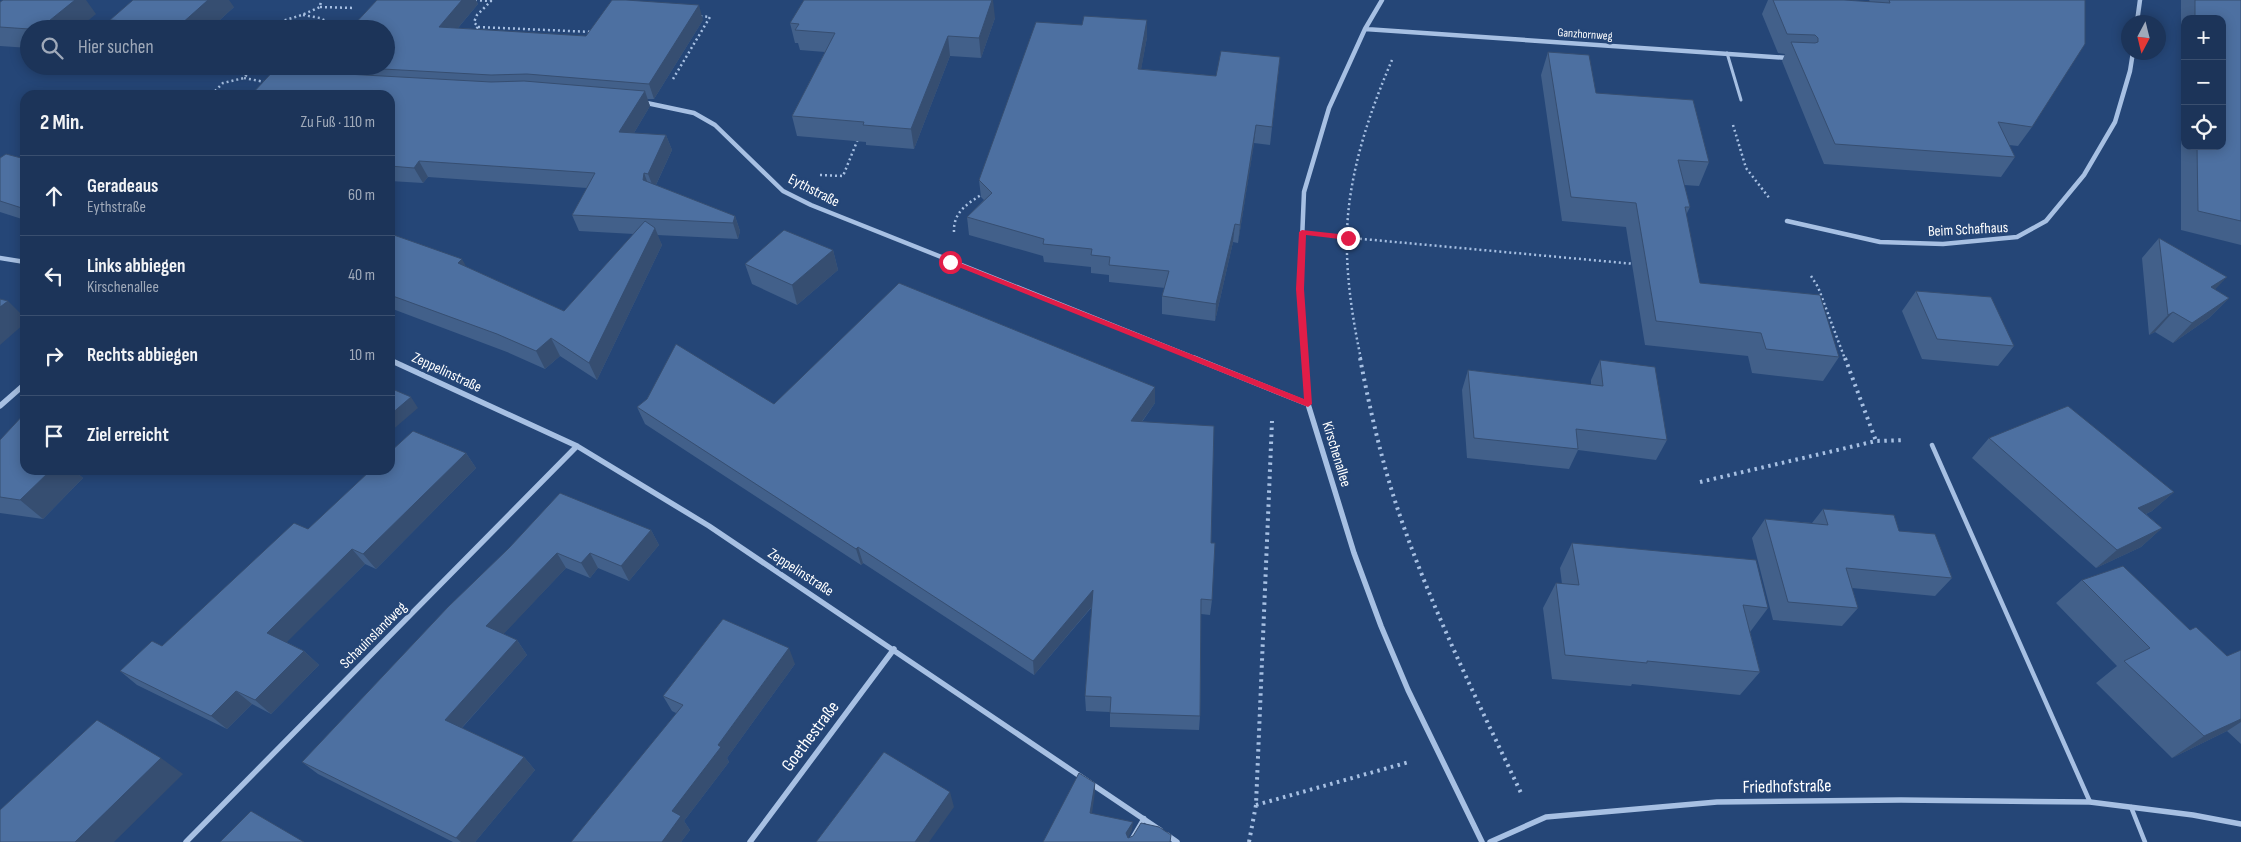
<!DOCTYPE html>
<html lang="de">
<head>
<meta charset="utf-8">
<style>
  body { margin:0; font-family:"Sofia Sans Condensed",sans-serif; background:#253c5f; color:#f1f3f6 }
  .controls { position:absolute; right:15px; top:15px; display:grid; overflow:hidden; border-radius:10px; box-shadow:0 2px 12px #0003 }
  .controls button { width:45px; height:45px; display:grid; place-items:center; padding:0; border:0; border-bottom:1px solid #3a4f6f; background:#1c3459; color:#f1f3f6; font:25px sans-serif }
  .compass { position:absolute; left:2121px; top:15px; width:45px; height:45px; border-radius:50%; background:#1c3459; box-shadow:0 2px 12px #0003; rotate:187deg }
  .stop { position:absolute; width:15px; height:15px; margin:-11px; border:4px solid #e11d48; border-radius:50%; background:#fff }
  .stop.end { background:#e11d48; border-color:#fff; box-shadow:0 1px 5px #0008 }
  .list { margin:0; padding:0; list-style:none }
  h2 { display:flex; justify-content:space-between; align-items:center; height:65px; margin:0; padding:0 20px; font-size:21px }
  h2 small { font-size:16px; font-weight:400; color:#a0aaba }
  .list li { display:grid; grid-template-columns:32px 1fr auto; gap:15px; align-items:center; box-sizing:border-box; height:80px; padding:0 20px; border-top:1px solid #3a4f6f }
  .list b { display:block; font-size:19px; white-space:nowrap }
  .list p { margin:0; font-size:16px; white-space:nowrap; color:#a0aaba }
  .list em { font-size:16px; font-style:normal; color:#a0aaba }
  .icon { flex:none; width:28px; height:28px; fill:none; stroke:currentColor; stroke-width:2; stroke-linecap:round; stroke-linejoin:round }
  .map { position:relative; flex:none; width:2241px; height:842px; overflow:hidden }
  .search { position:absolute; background:#1c3459; box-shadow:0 2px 12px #0003; left:20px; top:20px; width:375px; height:55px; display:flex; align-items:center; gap:12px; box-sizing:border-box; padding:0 18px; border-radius:28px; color:#a0aaba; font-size:19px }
  .panel { position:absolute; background:#1c3459; box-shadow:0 2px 12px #0003; left:20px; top:90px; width:375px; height:385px; border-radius:15px }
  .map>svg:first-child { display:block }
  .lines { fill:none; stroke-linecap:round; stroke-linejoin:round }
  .path-far1 { stroke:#a7c0e3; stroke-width:2.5; stroke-dasharray:2 3; stroke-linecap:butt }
  .path { stroke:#a7c0e3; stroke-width:4; stroke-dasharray:2.5 4.5; stroke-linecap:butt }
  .lane-far1 { stroke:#a7c0e3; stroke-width:3 }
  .lane { stroke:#a7c0e3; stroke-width:4.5 }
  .street-far1 { stroke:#a7c0e3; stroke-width:4.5 }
  .street { stroke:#a7c0e3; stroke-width:5.5 }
  .wall { fill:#42608a; fill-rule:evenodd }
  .shaded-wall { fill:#364e71 }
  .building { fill:#4d70a1; stroke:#364e71 }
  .route { fill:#e11d48 }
  .labels { text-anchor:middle; stroke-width:5; stroke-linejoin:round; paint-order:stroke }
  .far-street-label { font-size:12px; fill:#fff; stroke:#254677 }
  .street-label { font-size:15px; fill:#fff; stroke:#254677 }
  .near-street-label { font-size:18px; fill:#fff; stroke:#254677 }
</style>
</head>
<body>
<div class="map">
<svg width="2241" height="842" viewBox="0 0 2241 842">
  <rect width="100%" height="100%" fill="#254677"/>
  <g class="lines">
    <path class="path-far1" d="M470,0L491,1L477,15L474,22L478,27L475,30
      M320,7L355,8
      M303,15L320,18L341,29
      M478,27L593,32
      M256,29L302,15L320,7L321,0
      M244,78L265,82
      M673,79L710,17L698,16
      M216,95L214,92L223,83L244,78L254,66
      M1733,125L1746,168L1770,199
      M820,175L843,176L858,139
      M954,232C953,211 969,203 984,193
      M1330,236L1635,264
      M1811,276L1818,287L1845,359
      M1361,359C1351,312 1344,263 1348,215C1353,161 1371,109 1392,60"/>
    <path class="path" d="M1360,358C1370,410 1382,463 1399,513C1432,610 1478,702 1522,795
      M1845,358L1876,441
      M1700,482L1876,441L1905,440
      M1256,805L1409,762
      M1249,842L1256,805L1272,421"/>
    <path class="lane-far1" d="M1727,53L1741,100"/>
    <path class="lane" d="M1932,445L2090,802
      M2131,807L2145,842
      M1130,842L1144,818"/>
    <path class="street-far1" d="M2137,22L2140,0
      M1365,29L1788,58
      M642,102L694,113L715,125L783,191L811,205L1197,359
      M1787,221L1880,242L1943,244L2017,237L2046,221L2084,175L2115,122L2130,71L2133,52
      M0,258L25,262
      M1305,359L1300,289L1304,192L1329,108L1365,29L1382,0"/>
    <path class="street" d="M1194,358L1308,404
      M1305,358L1308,404L1354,553L1381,626L1408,690L1482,842
      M390,360L577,446L709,526L1160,830
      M0,406L25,384
      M1167,835L1177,842
      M186,842L577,446
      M750,842L894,649
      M1490,842L1546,817L1717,802L1901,800L2090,802L2193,815L2241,824"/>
  </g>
  <path class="wall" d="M377,0H476L478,4L458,28L586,36L703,20L654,99H647L650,106L634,133L666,135L672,150L656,185L735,216L740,231L738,239L657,235L662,245L597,380L560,356L545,369L507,352L390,308V235L467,267L564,311L634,234L579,231L572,215L587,188L428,177L423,183L390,181V95H251L329,66Z
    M1768,0H1844L1870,2L1869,0H2085L2032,127L2018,146L2009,145L2015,157L2001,177L1824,164L1782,61L1785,54L1778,53L1762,14Z
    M2181,0H2241V245L2181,230ZM2185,19H2222V146H2185Z
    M0,2L96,14L29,29V48L0,46Z
    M234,7L210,29H116L110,20Z
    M995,18L981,58L950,56L914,149L866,145V142L797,136L792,116L825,52L800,50L798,43H795L790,23Z
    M1147,37L1141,69L1216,76L1280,57L1270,145L1254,143L1238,243L1233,242L1215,321L1162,314V296L1165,288L1109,282V275L1091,273V267L1044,262L1043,256L969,235L967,217L984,200L981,197L979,180Z
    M1548,52L1596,93L1709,162L1699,186L1684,185L1690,207L1686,215L1700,283L1839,357L1823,381L1752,373L1748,356L1645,345L1626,227L1562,221L1541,75Z
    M0,158L25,159V220L0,212Z
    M2159,238L2215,290L2229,298L2209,318L2173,343L2155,332L2149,335L2142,258Z
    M833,250L838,270L797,305L752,284L745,264Z
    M1916,291L2014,346L1998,366L1922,359L1902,311Z
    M1600,360L1667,440L1656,460L1578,450L1569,469L1467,458L1462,390L1468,370L1591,385V380Z
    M1155,403L1142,422L1211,543L1212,600L1210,615L1201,614L1200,716L1199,730L1110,727V712L1086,711L1085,696L1092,607L1034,675L863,563L861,565L645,424L637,407L774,404Z
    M1989,438L2174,492L2152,511L2146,514L2162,528L2141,547L2096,568L1972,458Z
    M0,440L77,473L83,478L43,519L0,513Z
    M466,453L476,468L376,569L365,564L286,642L304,651L319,665L271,714L252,704L227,729L137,685L120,671L162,646L308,529Z
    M1823,509L1899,531L1952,578L1935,596L1852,588L1858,608L1842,626L1773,620L1752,538L1765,519L1812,523Z
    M651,530L659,545L629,581L598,568L590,578L566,568L503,634L517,640L527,655L462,728L524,757L535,770L475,842H453L318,774L302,762L509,548Z
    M1572,543L1768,608L1750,632L1760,672L1740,695L1632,684L1631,686L1552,679L1543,608L1556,583L1562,584L1560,568Z
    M2082,580L2190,630L2227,656L2241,650V744L2227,731L2172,758L2096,683L2117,666L2056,603Z
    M795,664L727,758L729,762L684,821L690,830L681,842L676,713L672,711L663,696Z"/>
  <path class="shaded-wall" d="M75,0H86L96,14L78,29H39Z
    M208,0H229L234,7L210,29H183L180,25Z
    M462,0H476L478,4L446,42L439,27Z
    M992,0H993L995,18L981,58L979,38Z
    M699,5L703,20L654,99L649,84Z
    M1147,20V37L1138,87V69Z
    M948,36L950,56L914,149L911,129Z
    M328,66L337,82L334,84L325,68Z
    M645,91L650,106L625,148L619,132Z
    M1256,125L1254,143L1238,243L1240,225Z
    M666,135L672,150L654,189L648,174Z
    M419,161L428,177L423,183L414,168Z
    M644,173L650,189L643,180Z
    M735,216L740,231L738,239L733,223Z
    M1235,224L1233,242L1215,321L1216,304Z
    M655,228L662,245L597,380L589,363Z
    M833,250L838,270L797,305L792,285Z
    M462,259L472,277L458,263Z
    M2227,277L2208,297L2211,287Z
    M2229,298L2209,318L2173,343L2192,323Z
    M8,301L25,318V323L0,345V307Z
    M2173,312L2155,332L2149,335L2168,315Z
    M551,338L560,356L545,369L536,351Z
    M1155,387V403L1130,438L1131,421Z
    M411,397L418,408L390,432V415Z
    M466,453L476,468L376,569L363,554Z
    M51,470H80L77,473L83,478L43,519L20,500Z
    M2174,492L2152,511L2117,527L2138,508Z
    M2162,528L2141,547L2096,568L2117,550Z
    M651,530L659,545L629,581L621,566Z
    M858,547L863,563L861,565L856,549Z
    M352,549L365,564L282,647L267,633Z
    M557,553L566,568L498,640L486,626Z
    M590,553L598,568L590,578L581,563Z
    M1093,590V605L1034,675L1033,661Z
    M517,640L527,655L457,733L445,720Z
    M789,648L795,664L727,758L729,762L684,821L690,830L681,842H662L672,811L718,745Z
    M304,651L319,665L271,714L255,700Z
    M236,691L252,704L227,729L211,716Z
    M2241,719V722L2227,731L2172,758L2204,736Z
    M524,757L535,770L475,842H461L456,838Z
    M161,758L183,774L114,842H75Z
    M1095,783V792L1091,821L1090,813Z
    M950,792L954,807L929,842H915Z
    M1133,822L1132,830L1126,842V833Z"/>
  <path class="building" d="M3,0H75L39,29H29L0,27V2Z
    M133,0H208L180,25L110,20Z
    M377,0H462L439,27L586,36L612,0H626L699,5L649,84L527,74L491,75L329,66H386V29H350Z
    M804,0H992L979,38L948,36L911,129L863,125L864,122L792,116L835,33L795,30L799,24L790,23Z
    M1773,0H1844L1890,3L1889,0H2085V44L2032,127L1998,122L2015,157L1835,144L1791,42L1815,43L1818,42V38L1815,35L1787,34Z
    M2195,0H2241V221L2198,211L2197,146H2222V19H2195Z
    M1084,16L1147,20L1138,69L1216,76L1221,51L1280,57L1272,127L1256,125L1240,225L1235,224L1216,304L1162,296L1169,271L1109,265L1110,257L1091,255L1092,249L1043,244L1044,239L967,217L992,193L979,180L1036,22L1082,25Z
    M1548,52L1589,55L1596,93L1693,100L1709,162L1678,160L1690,207H1685L1700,283L1820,295L1839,357L1766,349L1761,333L1656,321L1636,203L1571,197Z
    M278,66H328L325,68L328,73L491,82L524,81L645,91L619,132L666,135L648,174L644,173L643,180L735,216L733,223L572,215L595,173L419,161L414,168L390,166V95H251Z
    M6,154L25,159V209L0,201V158Z
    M645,221L655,228L589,363L551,338L536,351L497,334L390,295V235L391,234L462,259L458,263L564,311Z
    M784,230L833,250L792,285L745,264Z
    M2159,238L2227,277L2211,287L2229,298L2192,323L2173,312L2168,315Z
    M899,283L1155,387L1131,421L1214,426L1211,543H1215L1212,600L1201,599L1200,716L1110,713L1111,697L1085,696L1093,590L1033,661L858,547L856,549L637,407L647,399L676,344L774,404Z
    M1916,291L1991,297L2014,346L1937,339Z
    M0,299L8,301L0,307Z
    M1600,360L1655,367L1667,440L1576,429L1578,449L1474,438L1468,370L1603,386Z
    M390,388L411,397L390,415Z
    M2068,406L2174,492L2138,508L2162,528L2117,550L1989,438Z
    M25,413V470H51L20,500L0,497V440Z
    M413,431L466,453L363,554L352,549L267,633L304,651L255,700L236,691L211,716L120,671L152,641L162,646L294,523L308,529L371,470H390V452Z
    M560,493L651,530L621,566L590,553L581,563L557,553L486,626L517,640L445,720L524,757L456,838L302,762L448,607L509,548Z
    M1823,509L1894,515L1899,531L1935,534L1952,578L1846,568L1858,608L1788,602L1765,519L1828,525Z
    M1572,543L1756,560L1768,608L1743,605L1760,672L1647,661V663L1565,655L1556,583L1579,585Z
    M2123,566L2190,630L2196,627L2227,656L2241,650V719L2204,736L2124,661L2150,648L2082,580Z
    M723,619L789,648L718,745L721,747L672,811L681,816L662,842H571L683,705L663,696Z
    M97,720L161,758L75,842H0V810Z
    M884,752L950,792L915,842H816Z
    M1079,773L1095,783L1090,813L1133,822L1126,833L1128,838L1133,836L1141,823L1159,827L1171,835L1170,842H1043Z
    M251,811L304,842H220Z"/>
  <path class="route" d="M1302,230L1348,235L1352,238L1348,240L1306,235L1304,289L1312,404L1308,407L946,262L953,260L1304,399L1296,289L1299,232Z"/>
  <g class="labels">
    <g class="far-street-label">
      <text transform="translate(1585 34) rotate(4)" y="4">Ganzhornweg</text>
    </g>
    <g class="street-label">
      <text transform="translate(814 190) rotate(27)" y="5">Eythstraße</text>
      <text transform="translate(1968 229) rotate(-3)" y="5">Beim Schafhaus</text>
      <text transform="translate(447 372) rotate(25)" y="5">Zeppelinstraße</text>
      <text transform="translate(1337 454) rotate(73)" y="5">Kirschenallee</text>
      <text transform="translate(801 572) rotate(33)" y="5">Zeppelinstraße</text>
      <text transform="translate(373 635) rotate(-45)" y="5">Schauinslandweg</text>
    </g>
    <g class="near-street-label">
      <text transform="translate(810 736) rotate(-53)" y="6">Goethestraße</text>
      <text transform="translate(1787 786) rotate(-1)" y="6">Friedhofstraße</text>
    </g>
  </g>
</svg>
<div class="controls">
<button>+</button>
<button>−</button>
<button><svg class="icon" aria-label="locate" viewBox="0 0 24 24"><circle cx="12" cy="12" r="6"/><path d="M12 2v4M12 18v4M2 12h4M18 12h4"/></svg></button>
</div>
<svg class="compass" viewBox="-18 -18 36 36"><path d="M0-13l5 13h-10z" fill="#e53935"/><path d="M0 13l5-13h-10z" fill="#a0aaba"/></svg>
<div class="stop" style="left:950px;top:262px"></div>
<div class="stop end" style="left:1348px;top:238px"></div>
<div class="search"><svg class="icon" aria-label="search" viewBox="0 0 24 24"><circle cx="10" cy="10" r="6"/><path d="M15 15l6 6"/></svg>Hier suchen</div>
<section class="panel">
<h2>2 Min.<small>Zu Fuß · 110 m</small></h2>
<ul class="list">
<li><svg class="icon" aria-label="ahead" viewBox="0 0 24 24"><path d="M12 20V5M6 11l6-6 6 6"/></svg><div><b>Geradeaus</b><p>Eythstraße</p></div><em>60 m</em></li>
<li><svg class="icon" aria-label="left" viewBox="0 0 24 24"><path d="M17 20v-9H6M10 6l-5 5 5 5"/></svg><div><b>Links abbiegen</b><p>Kirschenallee</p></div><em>40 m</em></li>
<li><svg class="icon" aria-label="right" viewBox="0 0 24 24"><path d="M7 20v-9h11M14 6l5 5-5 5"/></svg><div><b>Rechts abbiegen</b></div><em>10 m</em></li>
<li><svg class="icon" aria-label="arrive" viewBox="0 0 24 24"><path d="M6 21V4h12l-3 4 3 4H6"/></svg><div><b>Ziel erreicht</b></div></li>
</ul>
</section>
</div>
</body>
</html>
